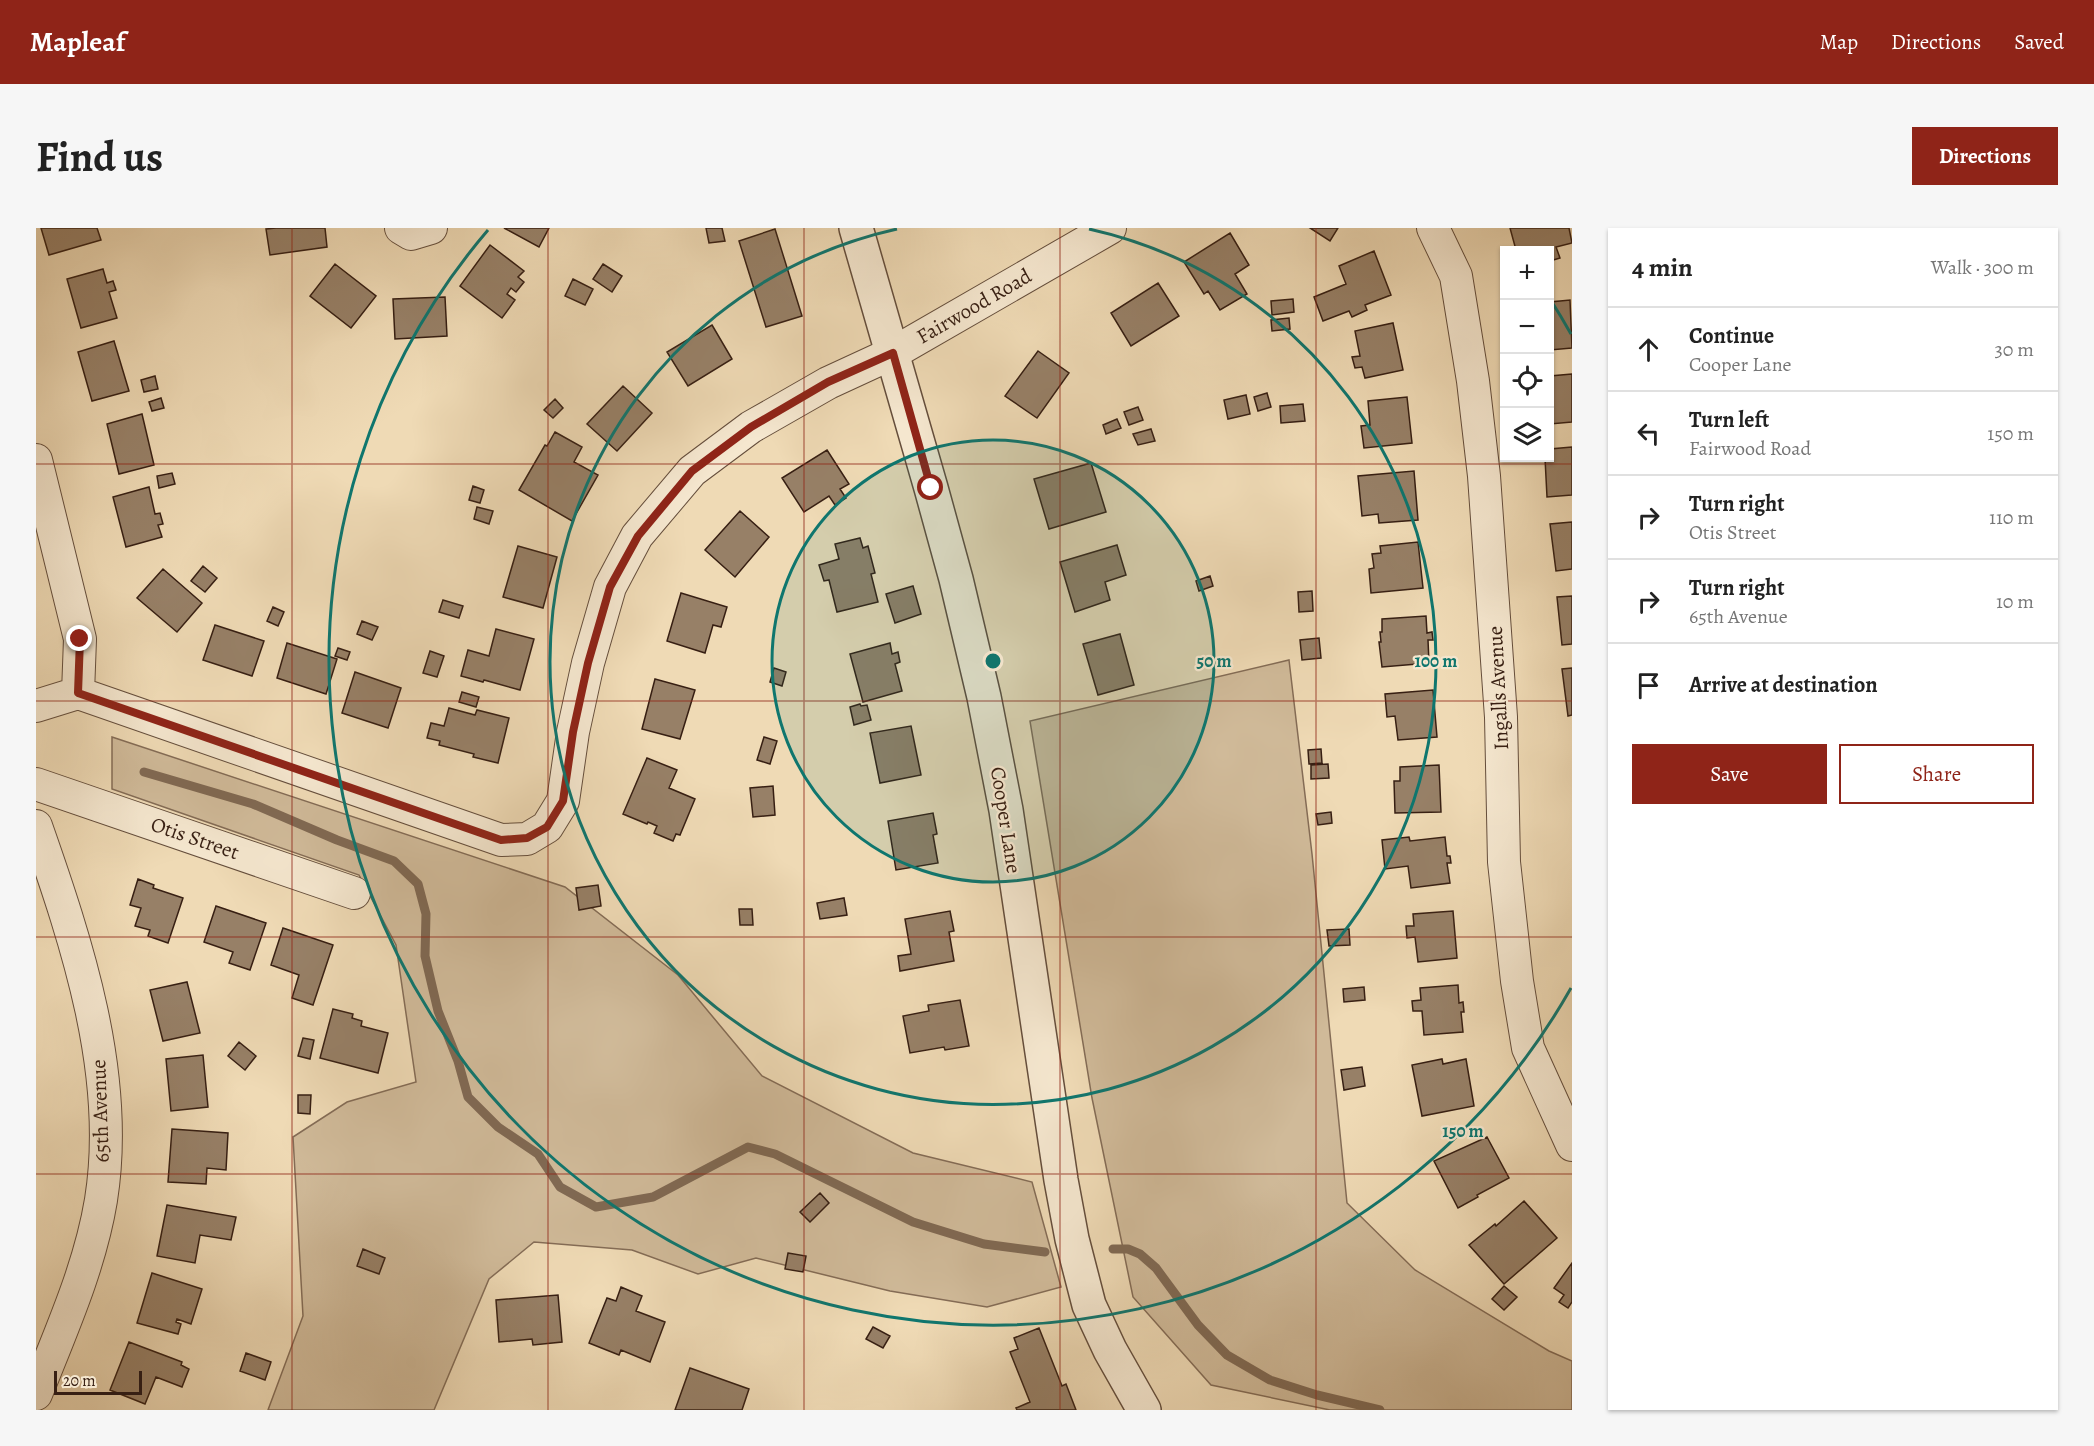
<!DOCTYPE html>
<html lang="en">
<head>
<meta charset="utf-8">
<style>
  body { margin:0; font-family:Alegreya,serif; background:#f6f6f6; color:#222 }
  .controls { position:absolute; right:18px; top:18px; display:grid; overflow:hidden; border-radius:0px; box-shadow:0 2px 4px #0004 }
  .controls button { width:54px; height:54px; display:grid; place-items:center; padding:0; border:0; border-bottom:2px solid #e0e0e0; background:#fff; color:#222; font:30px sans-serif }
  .scale { position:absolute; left:18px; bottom:15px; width:88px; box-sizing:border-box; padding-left:6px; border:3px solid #371f13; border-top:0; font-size:16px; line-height:21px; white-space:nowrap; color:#371f13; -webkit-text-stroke:4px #f5e7cf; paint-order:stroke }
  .stop { position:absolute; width:18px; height:18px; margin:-14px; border:4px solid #8f2418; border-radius:50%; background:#fff }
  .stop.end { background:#8f2418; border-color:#fff; box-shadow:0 2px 6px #0008 }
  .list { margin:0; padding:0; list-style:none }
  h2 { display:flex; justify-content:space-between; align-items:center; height:78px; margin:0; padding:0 24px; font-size:26px }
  h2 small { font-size:20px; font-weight:400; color:#767676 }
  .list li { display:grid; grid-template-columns:39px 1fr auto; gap:18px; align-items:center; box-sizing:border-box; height:84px; padding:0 24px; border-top:2px solid #e0e0e0 }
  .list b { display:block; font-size:22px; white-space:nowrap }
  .list p { margin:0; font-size:20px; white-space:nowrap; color:#767676 }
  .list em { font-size:20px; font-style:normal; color:#767676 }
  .actions { display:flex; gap:12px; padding:18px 24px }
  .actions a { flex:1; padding:14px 0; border:2px solid #8f2418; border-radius:0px; text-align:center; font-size:21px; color:#8f2418 }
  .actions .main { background:#8f2418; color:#fff }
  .icon { flex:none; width:33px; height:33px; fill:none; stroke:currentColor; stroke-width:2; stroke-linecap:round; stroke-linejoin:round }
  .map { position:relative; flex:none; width:1536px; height:1182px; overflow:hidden; border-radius:0px }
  header { display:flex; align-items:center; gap:36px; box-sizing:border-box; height:84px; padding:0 30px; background:#8f2418; color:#fff }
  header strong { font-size:28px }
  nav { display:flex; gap:33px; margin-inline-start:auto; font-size:21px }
  .intro { display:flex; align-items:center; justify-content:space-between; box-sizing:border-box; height:144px; padding:0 36px }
  h1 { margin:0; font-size:42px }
  .button { padding:15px 27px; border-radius:0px; background:#8f2418; color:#fff; font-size:21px; font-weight:700 }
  main { display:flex; gap:36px; padding:0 36px }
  aside { flex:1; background:#fff; border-radius:0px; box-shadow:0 2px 4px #0004 }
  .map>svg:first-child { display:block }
  .green { fill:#d0ba99; stroke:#846c56; stroke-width:1.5 }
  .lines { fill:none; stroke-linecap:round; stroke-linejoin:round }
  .stream { stroke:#806953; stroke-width:9 }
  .building { fill:#978067; stroke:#371f13; stroke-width:1.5 }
  .minor-casing { stroke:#654e3c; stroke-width:34 }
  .tertiary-casing { stroke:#654e3c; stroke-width:36 }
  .minor { stroke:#f5e7cf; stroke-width:32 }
  .tertiary { stroke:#f5e7cf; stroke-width:33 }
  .route { stroke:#8f2418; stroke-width:8 }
  .grid { fill:none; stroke:#8f2418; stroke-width:1.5; stroke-opacity:0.55 }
  .ring { fill:none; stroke:#0f766e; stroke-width:3 }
  .labels { text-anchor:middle; stroke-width:4.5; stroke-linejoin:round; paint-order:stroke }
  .street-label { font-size:21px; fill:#371f13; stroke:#f5e7cf }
  .centre { fill:#0f766e; stroke:#f5e7cf; stroke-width:3 }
  .ring-label { font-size:18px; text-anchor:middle; font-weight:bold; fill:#0f766e; stroke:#f5e7cf; stroke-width:4.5; stroke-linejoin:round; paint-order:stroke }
</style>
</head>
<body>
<header>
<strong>Mapleaf</strong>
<nav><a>Map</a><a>Directions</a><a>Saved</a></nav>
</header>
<div class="intro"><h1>Find us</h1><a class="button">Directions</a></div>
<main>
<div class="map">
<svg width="1536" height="1182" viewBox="0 0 1536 1182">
  <rect width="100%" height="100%" fill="#efdab5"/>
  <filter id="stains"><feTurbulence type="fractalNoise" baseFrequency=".00333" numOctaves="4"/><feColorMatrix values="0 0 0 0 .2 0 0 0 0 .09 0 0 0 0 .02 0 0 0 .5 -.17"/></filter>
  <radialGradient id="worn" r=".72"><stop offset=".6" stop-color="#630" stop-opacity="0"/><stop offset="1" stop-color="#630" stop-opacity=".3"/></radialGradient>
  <path class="green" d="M1253,432L1276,626L1311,975L1379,1042L1513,1123L1536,1133V1182H1294L1175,1157L1097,1069L1056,870L994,493Z
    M76,509L529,659L642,747L726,848L877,925L996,954L1025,1059L951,1079L854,1063L720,1030L662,1046L596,1022L498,1014L453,1051L398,1182H232L267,1088L257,909L311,874L380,854L360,717L323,647L76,561Z"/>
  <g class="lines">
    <path class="stream" d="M108,544L217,576L301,612L358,633L382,656L390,686L389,728L402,783L422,833L432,869L462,899L502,926L524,959L560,979L617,969L712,919L739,926L877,994L948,1016L1009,1024
      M1077,1021H1092L1104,1026L1120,1040L1162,1097L1191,1127L1234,1152L1281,1167L1344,1182"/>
  </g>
  <path class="building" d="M5,0H61L65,12L13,27Z
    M240,0H289L291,19L234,27L230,1Z
    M468,0H513L503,19Z
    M670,0H686L689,13L673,15Z
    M1274,0H1302L1294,13Z
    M1474,0H1533L1536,15L1520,19L1524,30L1514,33V22H1480Z
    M739,1L766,88L730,99L703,13Z
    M1194,5L1213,37L1199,46L1211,66L1184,82L1172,63L1168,66L1148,34Z
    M454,17L488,43L482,49L488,54L480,64L475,60L471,66L479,72L466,90L424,58Z
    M1338,23L1355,67L1329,77L1331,82L1316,89L1313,83L1287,93L1278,69L1310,56L1303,38Z
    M299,36L340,68L315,100L274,68Z
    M567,36L586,48L576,64L557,51Z
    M67,41L71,55L77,53L80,62L73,64L81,90L45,100L31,51Z
    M537,51L557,61L549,77L529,68Z
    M1122,55L1143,88L1095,118L1075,85Z
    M409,69L411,108L359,111L357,71Z
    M1257,71L1258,84L1236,87L1235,73Z
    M1534,72L1536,120L1514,122V74Z
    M1253,90L1254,101L1236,103L1235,92Z
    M1357,95L1367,142L1329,150L1326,139L1319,140L1316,129L1324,128L1319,103Z
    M676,97L696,131L652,158L631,124Z
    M78,113L93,163L56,173L42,124Z
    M1002,123L1033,145L1001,190L969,168Z
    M1536,146V194L1514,196V148Z
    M119,148L122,161L108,164L105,152Z
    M587,158L616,185L581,223L551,196Z
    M1231,165L1235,179L1222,183L1218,169Z
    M1210,167L1214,186L1192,191L1188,172Z
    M1371,169L1376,215L1328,220L1325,198L1334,197L1332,173Z
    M125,170L128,180L116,183L113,174Z
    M519,171L527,180L517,190L508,182Z
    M1267,176L1269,193L1245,195L1244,178Z
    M1102,179L1107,192L1093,197L1088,184Z
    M106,186L118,237L83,246L71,196Z
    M1081,191L1085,200L1070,206L1067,197Z
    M1115,201L1119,213L1102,217L1097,206Z
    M519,204L546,219L538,234L562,247L536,293L483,262L509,217L511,218Z
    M1536,219V267L1511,269L1509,230H1514V221Z
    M791,222L813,256L804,261L810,270L799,277L793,268L768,284L746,250Z
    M1055,235L1070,284L1013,301L998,251Z
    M1378,243L1382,292L1343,295L1342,286L1326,288L1322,248Z
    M136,245L139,256L123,260L121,248Z
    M437,258L448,262L444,275L433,272Z
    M113,259L119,286L124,285L127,296L122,297L126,309L90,319L77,269Z
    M441,279L457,283L453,296L438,291Z
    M704,283L733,309L699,349L669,322Z
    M1536,294V341L1520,343L1514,296Z
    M824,310L827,320L832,318L839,345L835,346L842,374L801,384L793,352L788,353L783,337L803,331L799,316Z
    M1382,314L1387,360L1335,365L1333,341L1338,340L1336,326L1345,325L1344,318Z
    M1081,317L1090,347L1069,354L1074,372L1039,384L1024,334Z
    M482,318L521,329L507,380L467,369Z
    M167,338L181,350L169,364L155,353Z
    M127,341L166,375L141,404L101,370Z
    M1174,348L1177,358L1163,363L1160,353Z
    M877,358L885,386L859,395L850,366Z
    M1276,363L1277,383L1263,384L1262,364Z
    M645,365L691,379L685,399L677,397L669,425L631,413Z
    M1536,368V416L1526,417L1521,369Z
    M407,372L427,378L423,390L403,384Z
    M237,379L248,384L242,398L231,393Z
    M1390,388L1391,405L1396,404L1397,412H1392L1393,435L1346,439L1343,414H1345L1344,404H1346V391Z
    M326,393L342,399L336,412L321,406Z
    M179,397L228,413L216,448L167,432Z
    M460,401L498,411L484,462L448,452L447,454L425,448L432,422L453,428Z
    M1084,406L1098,457L1062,467L1047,416Z
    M1283,410L1285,430L1266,432L1264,412Z
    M251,415L301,431L290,466L241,450Z
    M854,415L856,426L862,424L864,434L859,436L866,463L827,474L814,426Z
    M302,420L314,424L311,432L299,428Z
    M394,423L408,428L401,449L387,445Z
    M738,440L750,444L746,458L734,454Z
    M1536,440V487L1532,488L1526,441Z
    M319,444L365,460L352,500L306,485Z
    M619,451L659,462L644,511L606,501Z
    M1397,462L1401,509L1362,512L1359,488L1351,489L1349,466Z
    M426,464L443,469L440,479L423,474Z
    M824,476L825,478L831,477L835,492L818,497L814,479Z
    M413,480L439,487L441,482L473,490L462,535L437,529L438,526L403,517L404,513L391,510L395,495L408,498Z
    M875,498L885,547L844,555L834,505Z
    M728,509L741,513L734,536L721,532Z
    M1285,521L1286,535L1273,536L1272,522Z
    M611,530L641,542L633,560L659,571L644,607L640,606L637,613L618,605L621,598L612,594L611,596L587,586Z
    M1292,536L1293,550L1275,551V537Z
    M1403,537L1405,584L1359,585L1358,553H1364V539Z
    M737,558L739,587L717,589L714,560Z
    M1295,584L1296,595L1282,597L1280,586Z
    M897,585L901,606L897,607L902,635L860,642L852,593Z
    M1373,609L1374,613L1409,609L1411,628H1414L1415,635H1411L1414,655L1375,660L1372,638L1349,641L1346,612Z
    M102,651L118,657L117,660L147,670L132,715L112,708L114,702L99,698L105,680L94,677Z
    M562,657L565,678L543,682L540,660Z
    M808,670L811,687L784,691L781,675Z
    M180,678L230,695L214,742L193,735L197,724L168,714Z
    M703,681H716L717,697H704Z
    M914,683L918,703L913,704L918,733L864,743L862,728L875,726L869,691Z
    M1417,683L1421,730L1382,734L1379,709L1371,710L1370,698H1378L1377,686Z
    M247,700L297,717L277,777L256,770L263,747L235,737Z
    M1313,701L1314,717L1293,718L1291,702Z
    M151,754L164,805L127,813L114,762Z
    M1422,757L1423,775L1427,774L1428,784H1425L1427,804L1388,807L1386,783H1377L1376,773L1385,772L1384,760Z
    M1328,759L1329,772L1308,774L1307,761Z
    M924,772L933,818L909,822L908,819L874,825L867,788L893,783L892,777Z
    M297,781L317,786L316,790L326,793L325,798L352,805L342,845L284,830Z
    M267,810L278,812L274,831L262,828Z
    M203,814L220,828L209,842L192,828Z
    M167,827L172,879L135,883L130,831Z
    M1406,831L1407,836L1430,831L1438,878L1386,888L1376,837Z
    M1326,839L1329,858L1308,862L1305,842Z
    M262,867H275L274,886L262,885Z
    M136,901L192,905L190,942L171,940L170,956L132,954Z
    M1451,909L1473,950L1441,967L1442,969L1422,980L1398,933Z
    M784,965L793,975L774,994L764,984Z
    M1488,973L1521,1010L1468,1056L1433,1017L1459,996L1460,998Z
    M131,977L200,989L195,1012L164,1007L159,1035L121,1028Z
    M327,1021L349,1030L343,1046L321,1038Z
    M752,1025L770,1028L767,1044L749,1041Z
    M1536,1035V1074L1532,1080L1523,1074L1528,1067L1518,1060Z
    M116,1045L166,1061L155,1096L141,1091L140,1094L145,1096L142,1106L101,1095Z
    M1468,1058L1481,1069L1468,1082L1456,1071Z
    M585,1059L606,1068L600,1083L629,1094L614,1134L585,1122L583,1127L553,1115L571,1070L580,1073Z
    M522,1067L526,1114L497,1117L496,1111L463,1114L460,1072Z
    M837,1099L854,1108L847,1120L830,1111Z
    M1003,1100L1026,1158L1030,1156L1040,1182H981L980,1180L994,1174L974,1124L982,1121L978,1110Z
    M93,1114L146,1134L145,1137L153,1141L146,1159L120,1149L109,1176L74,1162Z
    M210,1125L235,1134L229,1152L204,1143Z
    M654,1140L713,1161L706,1182H639Z"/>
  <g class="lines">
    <defs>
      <path id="minor" d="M365,0L375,6L395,0
        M1397,0L1420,48L1437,153L1448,248L1465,489L1468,634L1481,753L1492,820L1536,917
        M0,232L44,411L42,465
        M0,478L42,465L465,612L491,611L511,599L527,573L537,504L552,435L574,359L601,308L656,243L715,199L792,155L857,125L1074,0
        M0,556L318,665
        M0,598C41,715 85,847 65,972C54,1039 25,1103 0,1166"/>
      <path id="tertiary" d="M820,0L895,260L920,351L948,469L970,582L1025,952L1036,1011L1053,1077L1074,1122L1108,1182"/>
    </defs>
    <use href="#minor" class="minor-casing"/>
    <use href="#tertiary" class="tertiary-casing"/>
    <use href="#minor" class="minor"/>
    <use href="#tertiary" class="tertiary"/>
  </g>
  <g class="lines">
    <path class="route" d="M44,411L42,465L465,612L491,610L511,599L527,573L537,504L552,435L574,359L602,308L656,243L715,199L792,154L857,125L895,260"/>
  </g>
  <path class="grid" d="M256,0V1182M512,0V1182M768,0V1182M1024,0V1182M1280,0V1182M0,236H1536M0,473H1536M0,709H1536M0,946H1536"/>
  <circle cx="957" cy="433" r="221" fill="#0f766e" fill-opacity=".12"/>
  <g class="ring">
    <circle cx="957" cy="433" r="221"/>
    <path d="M1053 1A443 443 0 1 1 861 1"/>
    <path d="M1535 760A664 664 0 1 1 452 2M1514 71A664 664 0 0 1 1535 106"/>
  </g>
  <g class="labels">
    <g class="street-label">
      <text transform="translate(938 78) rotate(-30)" y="7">Fairwood Road</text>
      <text transform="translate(1462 460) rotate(-93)" y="7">Ingalls Avenue</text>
      <text transform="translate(970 592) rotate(81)" y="7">Cooper Lane</text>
      <text transform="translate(159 610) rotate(19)" y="7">Otis Street</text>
      <text transform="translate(64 883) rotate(-92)" y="7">65th Avenue</text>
    </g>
  </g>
  <circle cx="957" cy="433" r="9" class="centre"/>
  <g class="ring-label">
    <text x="1178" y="439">50 m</text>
    <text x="1400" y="439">100 m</text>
    <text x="1427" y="909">150 m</text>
  </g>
  <rect width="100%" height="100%" filter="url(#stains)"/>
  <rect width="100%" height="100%" fill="url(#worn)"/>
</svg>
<div class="controls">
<button>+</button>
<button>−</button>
<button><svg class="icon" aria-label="locate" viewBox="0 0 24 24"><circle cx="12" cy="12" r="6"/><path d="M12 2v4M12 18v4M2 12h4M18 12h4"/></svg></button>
<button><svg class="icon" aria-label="layers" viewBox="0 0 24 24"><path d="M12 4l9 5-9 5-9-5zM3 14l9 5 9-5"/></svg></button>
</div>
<div class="scale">20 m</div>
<div class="stop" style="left:895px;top:260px"></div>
<div class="stop end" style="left:44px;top:411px"></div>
</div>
<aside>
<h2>4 min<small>Walk · 300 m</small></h2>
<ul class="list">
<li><svg class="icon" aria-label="ahead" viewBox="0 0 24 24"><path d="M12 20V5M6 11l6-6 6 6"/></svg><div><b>Continue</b><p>Cooper Lane</p></div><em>30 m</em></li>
<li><svg class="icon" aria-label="left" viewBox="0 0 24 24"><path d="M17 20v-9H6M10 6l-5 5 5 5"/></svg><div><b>Turn left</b><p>Fairwood Road</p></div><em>150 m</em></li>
<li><svg class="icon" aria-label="right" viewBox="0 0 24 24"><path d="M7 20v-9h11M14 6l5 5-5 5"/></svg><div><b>Turn right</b><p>Otis Street</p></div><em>110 m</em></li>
<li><svg class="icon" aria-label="right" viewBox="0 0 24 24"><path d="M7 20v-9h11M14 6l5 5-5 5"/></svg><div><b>Turn right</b><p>65th Avenue</p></div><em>10 m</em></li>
<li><svg class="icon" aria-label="arrive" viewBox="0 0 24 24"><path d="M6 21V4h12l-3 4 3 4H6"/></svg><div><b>Arrive at destination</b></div></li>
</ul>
<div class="actions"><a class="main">Save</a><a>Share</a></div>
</aside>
</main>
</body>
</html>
